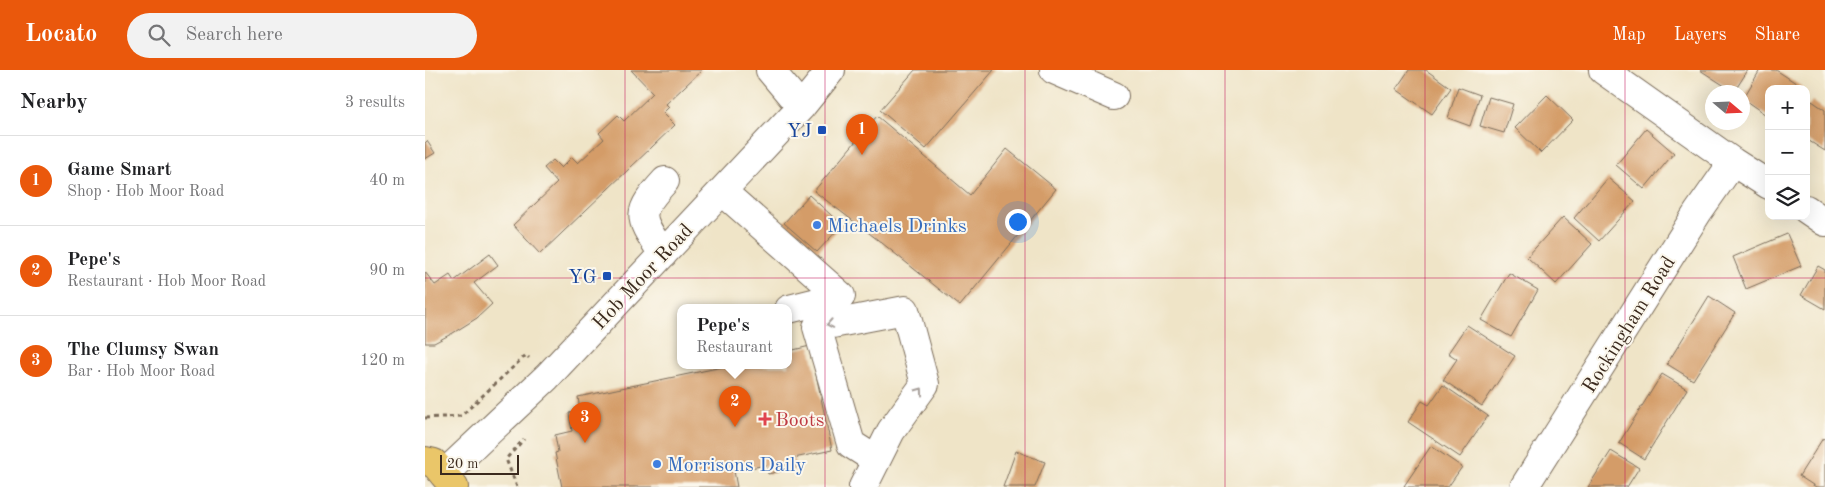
<!DOCTYPE html>
<html lang="en">
<head>
<meta charset="utf-8">
<style>
  body { margin:0; font-family:"Old Standard TT",serif; background:#f2f2f2; color:#202124 }
  .controls { position:absolute; right:15px; top:15px; display:grid; overflow:hidden; border-radius:10px; box-shadow:0 5px 20px #0002 }
  .controls button { width:45px; height:45px; display:grid; place-items:center; padding:0; border:0; border-bottom:1px solid #e0e0e0; background:#fff; color:#202124; font:25px sans-serif }
  .compass { position:absolute; left:1280px; top:15px; width:45px; height:45px; border-radius:50%; background:#fff; box-shadow:0 5px 20px #0002; rotate:109deg }
  .scale { position:absolute; left:15px; bottom:12px; width:79px; box-sizing:border-box; padding-left:5px; border:2px solid #3b2a1e; border-top:0; font-size:14px; line-height:18px; white-space:nowrap; color:#3b2a1e; -webkit-text-stroke:4px #fbf7ec; paint-order:stroke }
  .you { position:absolute; left:592px; top:151px; width:18px; height:18px; margin:-12px; border:4px solid #fff; border-radius:50%; background:#1a73e8; box-shadow:0 0 0 8px #1a73e833 }
  .badge { display:grid; place-items:center; width:32px; height:32px; border-radius:50%; background:#ea580c; color:#fff; font-size:16px; font-weight:700 }
  .pin { position:absolute; translate:-50% -41px; filter:drop-shadow(0 1px 2px #0008) }
  .pin::after { content:''; position:absolute; top:26px; width:18px; height:15px; background:inherit; clip-path:polygon(0 0,100% 0,50% 100%) }
  .popup { position:absolute; left:252px; top:234px; width:115px; height:65px; box-sizing:border-box; display:grid; place-content:center; border-radius:10px; background:#fff; filter:drop-shadow(0 1px 4px #0005); font-size:16px; white-space:nowrap; color:#757577 }
  .popup b { font-size:19px; color:#202124 }
  .popup::after { content:''; position:absolute; left:50%; top:100%; margin-left:-10px; border:10px solid transparent; border-top-color:#fff }
  .list { margin:0; padding:0; list-style:none }
  h2 { display:flex; justify-content:space-between; align-items:center; height:65px; margin:0; padding:0 20px; font-size:21px }
  h2 small { font-size:16px; font-weight:400; color:#757577 }
  .list li { display:grid; grid-template-columns:32px 1fr auto; gap:15px; align-items:center; box-sizing:border-box; height:90px; padding:0 20px; border-top:1px solid #e0e0e0 }
  .list b { display:block; font-size:19px; white-space:nowrap }
  .list p { margin:0; font-size:16px; white-space:nowrap; color:#757577 }
  .list em { font-size:16px; font-style:normal; color:#757577 }
  .icon { flex:none; width:28px; height:28px; fill:none; stroke:currentColor; stroke-width:2; stroke-linecap:round; stroke-linejoin:round }
  .map { position:relative; flex:none; width:1400px; height:417px; overflow:hidden }
  header { display:flex; align-items:center; gap:30px; box-sizing:border-box; height:70px; padding:0 25px; background:#ea580c; color:#fff }
  header strong { font-size:24px }
  nav { display:flex; gap:28px; margin-inline-start:auto; font-size:18px }
  .search { width:350px; height:45px; background:#f2f2f2; display:flex; align-items:center; gap:12px; box-sizing:border-box; padding:0 18px; border-radius:28px; color:#757577; font-size:19px }
  main { display:flex }
  aside { flex:1; background:#fff }
  .map>svg:first-child { display:block }
  .building { fill:#d49c67 }
  .lines { fill:none; stroke-linecap:round; stroke-linejoin:round }
  .minor-casing { stroke:#7a6b59; stroke-width:30 }
  .major-casing { stroke:#7a6b59; stroke-width:30 }
  .path { stroke:#7a6b59; stroke-width:3; stroke-dasharray:4 4; stroke-linecap:butt }
  .minor { stroke:#fff; stroke-width:28 }
  .major { stroke:#eac669; stroke-width:28 }
  .oneway { stroke:#a79f9a }
  .grid { fill:none; stroke:#c2185b; stroke-width:1; stroke-opacity:0.55 }
  .transit-dot { fill:#1a4fb4; stroke:#fbf7ec; stroke-width:2 }
  .shop-dot { fill:#3f7fe0; stroke:#fbf7ec; stroke-width:2 }
  .health-dot { fill:#e0444e; stroke:#fbf7ec; stroke-width:2 }
  .labels { text-anchor:middle; stroke-width:4; stroke-linejoin:round; paint-order:stroke }
  .transit-label { font-size:20px; fill:#164399; stroke:#fbf7ec; text-anchor:end }
  .shop-label { font-size:20px; fill:#366cbe; stroke:#fbf7ec; text-anchor:start }
  .street-label { font-size:20px; fill:#3b2a1e; stroke:#fbf7ec }
  .health-label { font-size:20px; fill:#be3a42; stroke:#fbf7ec; text-anchor:start }
</style>
</head>
<body>
<header>
<strong>Locato</strong>
<div class="search"><svg class="icon" aria-label="search" viewBox="0 0 24 24"><circle cx="10" cy="10" r="6"/><path d="M15 15l6 6"/></svg>Search here</div>
<nav><a>Map</a><a>Layers</a><a>Share</a></nav>
</header>
<main>
<aside>
<h2>Nearby<small>3 results</small></h2>
<ul class="list">
<li><span class="badge">1</span><div><b>Game Smart</b><p>Shop · Hob Moor Road</p></div><em>40 m</em></li>
<li><span class="badge">2</span><div><b>Pepe's</b><p>Restaurant · Hob Moor Road</p></div><em>90 m</em></li>
<li><span class="badge">3</span><div><b>The Clumsy Swan</b><p>Bar · Hob Moor Road</p></div><em>120 m</em></li>
</ul>
</aside>
<div class="map">
<svg width="1400" height="417" viewBox="0 0 1400 417">
  <rect width="100%" height="100%" fill="#fbf7ec"/>
  <filter id="ink" filterUnits="userSpaceOnUse"><feTurbulence type="fractalNoise" baseFrequency=".02" numOctaves="2"/><feDisplacementMap in="SourceGraphic" scale="10" xChannelSelector="R" yChannelSelector="G"/><feConvolveMatrix kernelMatrix="1 2 1 2 8 2 1 2 1" color-interpolation-filters="sRGB"/></filter>
  <filter id="wash" filterUnits="userSpaceOnUse"><feTurbulence type="fractalNoise" baseFrequency=".0096" numOctaves="4" result="noise"/><feDisplacementMap in="SourceGraphic" scale="20" xChannelSelector="R" yChannelSelector="G"/><feGaussianBlur stdDeviation="1.12" result="paint"/><feColorMatrix in="noise" values="0 0 0 0 0 0 0 0 0 0 0 0 0 0 0 0 0 1.4 0 .05"/><feComposite in="paint" operator="in"/></filter>
  <g filter="url(#wash)">
    <rect width="100%" height="100%" fill="#efe4c7"/>
    <g id="blocks">
      <path class="building" d="M206,0H277L241,34L244,37L238,43L250,55L115,184L88,155L132,113L119,98L128,90L136,98L147,87L153,93L179,69L174,63L193,45L199,51L228,23Z
        M490,0H569L501,79L455,40Z
        M984,0H1001L1026,18L1007,44L971,19Z
        M1275,0H1323L1309,22Z
        M1335,0H1351L1377,17L1375,19H1344V47L1318,29Z
        M1033,17L1055,25L1045,56L1023,48Z
        M1122,25L1148,50L1116,83L1090,58Z
        M1064,27L1088,34L1079,63L1055,56Z
        M1387,31L1400,40V81L1381,69V40Z
        M452,46L545,125L582,79L631,119L535,236L457,173L389,121Z
        M1221,59L1249,83L1219,119L1191,95Z
        M2,71L10,83L0,89V73Z
        M1183,108L1210,131L1174,171L1149,148Z
        M384,125L417,155L392,182L359,153Z
        M1138,147L1167,174L1131,214L1102,187Z
        M1362,164L1376,196L1321,219L1308,187Z
        M65,184L73,195L49,213L67,234L52,248L28,263L9,273H0V202L10,215L25,205L29,211Z
        M1393,196L1400,200V239L1376,225Z
        M1084,203L1113,220L1086,267L1056,250Z
        M1284,226L1310,243L1268,310L1242,294Z
        M1042,255L1090,286L1057,336L1018,310L1032,289L1023,283Z
        M385,276L407,380L369,388L371,398L343,404L341,395L309,401L312,417H137L130,383L133,382L130,365L147,361L144,343L155,341L153,327L302,296H364V281Z
        M1237,304L1262,319L1219,389L1194,373Z
        M1018,315L1063,346L1035,387L983,352L997,331L1004,335Z
        M1398,368L1400,369V417H1391L1374,406Z
        M1006,376L1037,397L1023,417H981L979,416Z
        M591,381L620,392L610,417H578Z
        M1186,381L1214,398L1202,417H1163Z"/>
    </g>
  </g>
  <g filter="url(#ink)">
    <use href="#blocks" fill-opacity="0" stroke="#7a6b59" stroke-width="1"/>
    <g class="lines">
      <defs>
        <path id="minor" d="M345,0L376,37
          M629,0L689,26
          M1178,0L1308,92L1344,115
          M297,121L416,226L364,239
          M1381,139L1400,152
          M238,184C214,147 209,145 240,111
          M19,404L122,307L376,37L406,0
          M438,417L466,361L500,314L480,240L392,257L426,374L451,390
          M1099,417L1273,142L1308,92"/>
        <path id="major" d="M0,391L9,393L29,417"/>
      </defs>
      <use href="#minor" class="minor-casing"/>
      <use href="#major" class="major-casing"/>
      <path class="path" d="M0,348L36,346L101,285L104,288
        M92,417L81,389L99,369"/>
      <use href="#minor" class="minor"/>
      <use href="#major" class="major"/>
    </g>
    <defs><path id="oneway-chevron" d="M-2-3.5L2.5 0L-2 3.5" fill="none" stroke-width="1.6" stroke-linecap="round" stroke-linejoin="round" transform="scale(1.25)"/></defs>
    <g class="oneway">
      <use href="#oneway-chevron" transform="translate(405 254) rotate(169)"/>
      <use href="#oneway-chevron" transform="translate(495 321) rotate(-54)"/>
    </g>
  </g>
  <path class="grid" d="M200,0V417M400,0V417M600,0V417M800,0V417M1000,0V417M1200,0V417M0,208H1400"/>
  <g class="transit-dot">
    <rect x="392" y="55" width="10" height="10" rx="2.5"/>
    <rect x="177" y="201" width="10" height="10" rx="2.5"/>
  </g>
  <g class="shop-dot">
    <circle cx="392" cy="155" r="5"/>
    <circle cx="232" cy="394" r="5"/>
  </g>
  <path class="health-dot" d="M337.5 341.5h5v5h5v5h-5v5h-5v-5h-5v-5h5z"/>
  <g class="labels">
    <g class="transit-label">
      <text x="387" y="67">YJ</text>
      <text x="172" y="213">YG</text>
    </g>
    <g class="shop-label">
      <text x="402" y="162">Michaels Drinks</text>
      <text x="242" y="401">Morrisons Daily</text>
    </g>
    <g class="street-label">
      <text transform="translate(217 206) rotate(-47)" y="7">Hob Moor Road</text>
      <text transform="translate(1203 254) rotate(-58)" y="7">Rockingham Road</text>
    </g>
    <g class="health-label">
      <text x="350" y="356">Boots</text>
    </g>
  </g>
</svg>
<div class="controls">
<button>+</button>
<button>−</button>
<button><svg class="icon" aria-label="layers" viewBox="0 0 24 24"><path d="M12 4l9 5-9 5-9-5zM3 14l9 5 9-5"/></svg></button>
</div>
<svg class="compass" viewBox="-18 -18 36 36"><path d="M0-13l5 13h-10z" fill="#e53935"/><path d="M0 13l5-13h-10z" fill="#757577"/></svg>
<div class="scale">20 m</div>
<div class="you"></div>
<div class="pin badge" style="left:437px;top:85px">1</div>
<div class="pin badge" style="left:310px;top:357px">2</div>
<div class="popup"><b>Pepe's</b>Restaurant</div>
<div class="pin badge" style="left:160px;top:373px">3</div>
</div>
</main>
</body>
</html>
